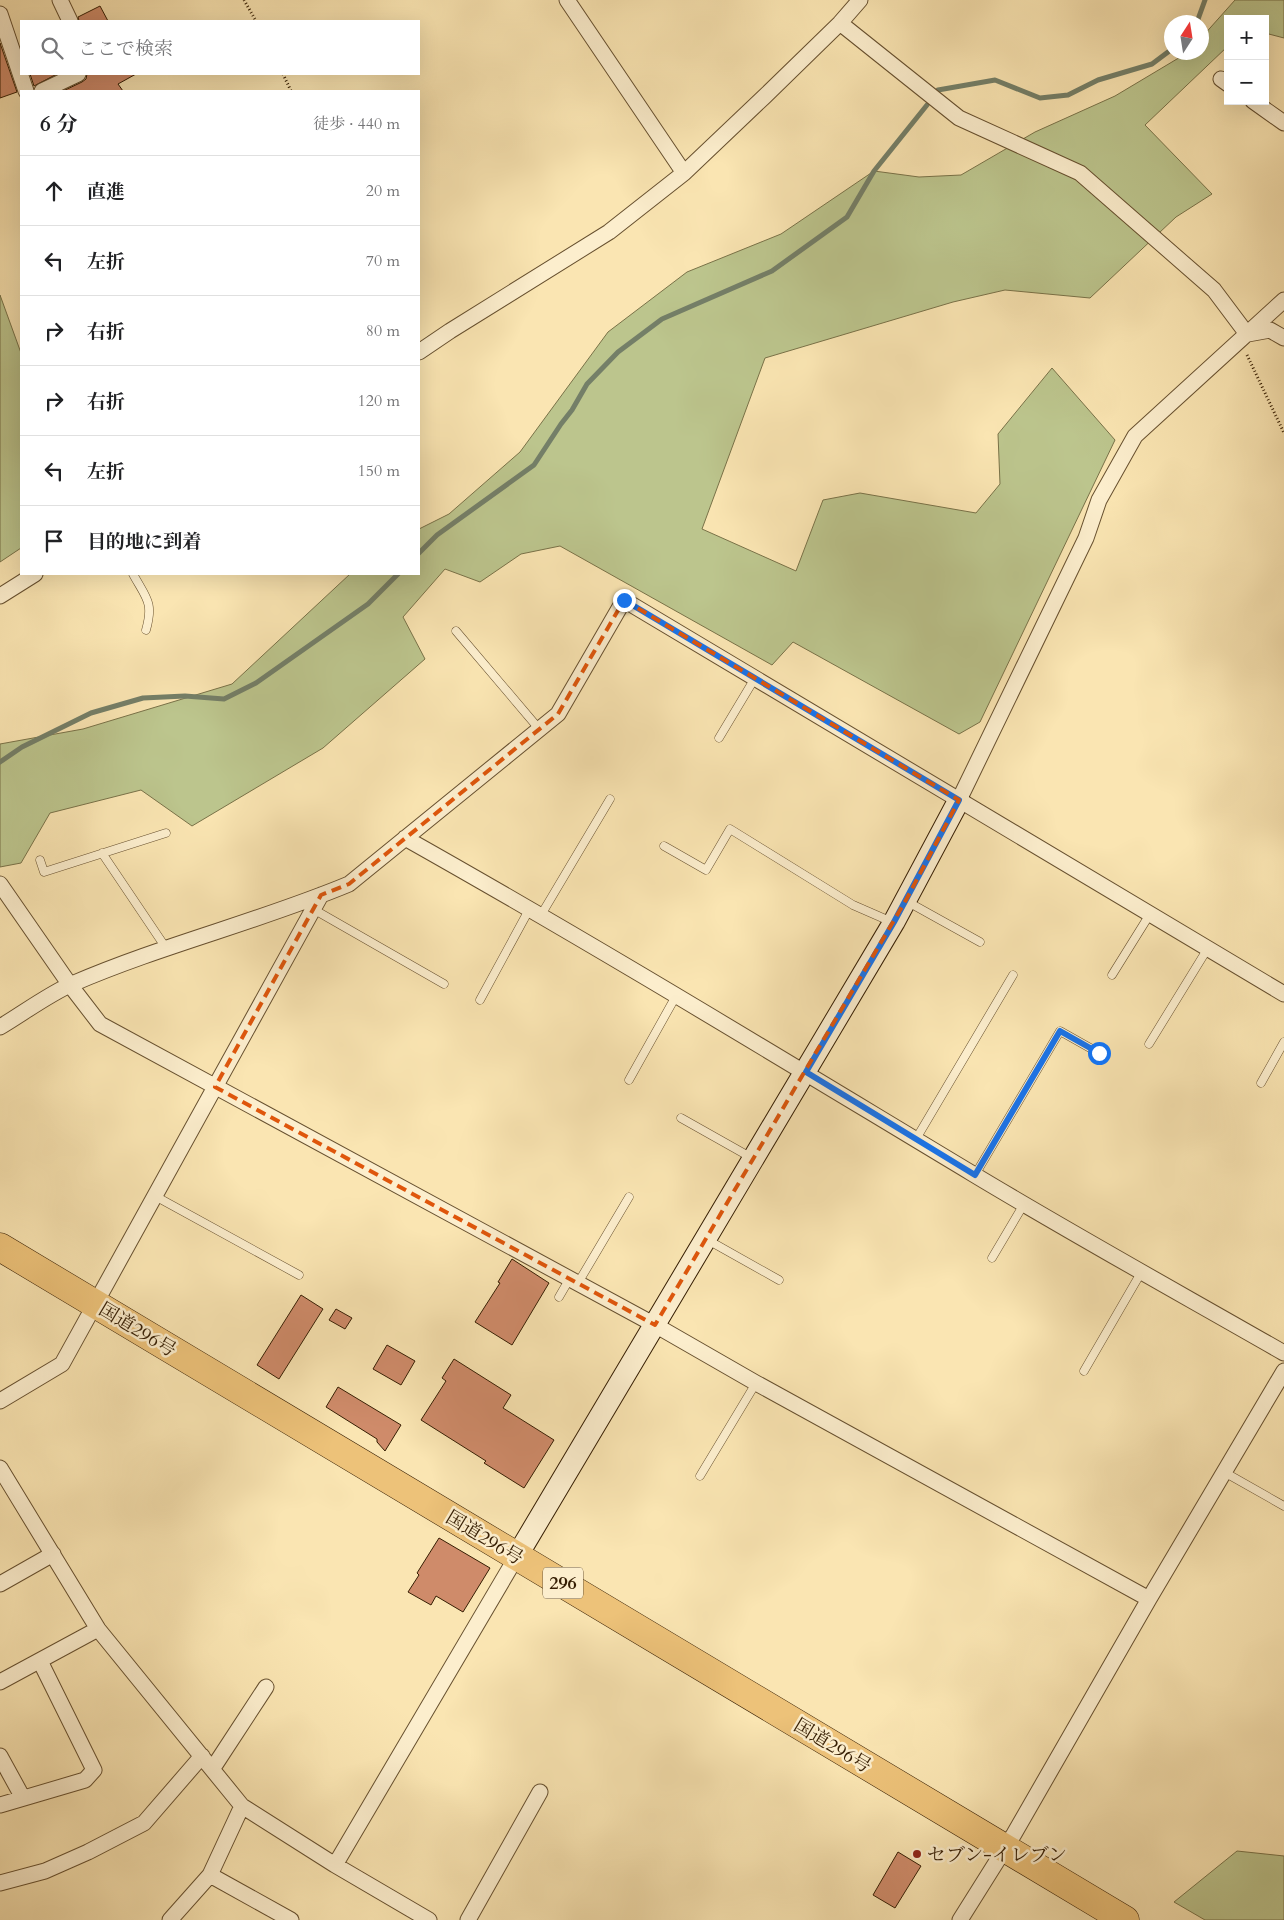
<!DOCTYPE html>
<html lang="ja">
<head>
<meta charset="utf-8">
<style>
  body { margin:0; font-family:Cardo,"Noto Serif JP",serif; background:#f2f2f2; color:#202124 }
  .controls { position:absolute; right:15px; top:15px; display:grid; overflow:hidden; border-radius:0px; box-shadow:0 5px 20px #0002 }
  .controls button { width:45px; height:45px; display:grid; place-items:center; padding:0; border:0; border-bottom:1px solid #e0e0e0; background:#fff; color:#202124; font:25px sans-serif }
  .compass { position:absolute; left:1164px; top:15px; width:45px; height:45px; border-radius:50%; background:#fff; box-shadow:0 5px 20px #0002; rotate:12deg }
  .stop { position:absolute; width:15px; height:15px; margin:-11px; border:4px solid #1a73e8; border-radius:50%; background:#fff }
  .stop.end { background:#1a73e8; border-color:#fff; box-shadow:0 1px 5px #0008 }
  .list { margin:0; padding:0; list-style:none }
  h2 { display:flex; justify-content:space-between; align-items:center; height:65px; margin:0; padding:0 20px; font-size:21px }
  h2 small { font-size:16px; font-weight:400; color:#757577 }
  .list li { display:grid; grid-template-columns:32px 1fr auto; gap:15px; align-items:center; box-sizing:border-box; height:70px; padding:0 20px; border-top:1px solid #e0e0e0 }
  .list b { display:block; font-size:19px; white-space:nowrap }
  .list em { font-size:16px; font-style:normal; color:#757577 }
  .icon { flex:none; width:28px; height:28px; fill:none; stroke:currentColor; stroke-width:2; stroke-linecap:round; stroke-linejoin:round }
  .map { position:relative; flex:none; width:1284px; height:1920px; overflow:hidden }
  .search { position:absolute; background:#fff; box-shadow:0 5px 20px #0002; left:20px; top:20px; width:400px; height:55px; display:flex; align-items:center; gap:12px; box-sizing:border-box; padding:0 18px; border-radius:0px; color:#757577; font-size:19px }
  .panel { position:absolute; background:#fff; box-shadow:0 5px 20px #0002; left:20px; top:90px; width:400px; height:485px; border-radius:0px }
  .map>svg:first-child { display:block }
  .green { fill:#bcc58d; stroke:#797248 }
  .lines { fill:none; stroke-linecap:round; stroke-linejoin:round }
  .stream { stroke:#747f68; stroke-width:5 }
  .building { fill:#cf8b6a; stroke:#361e03 }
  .lane-casing { stroke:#67502f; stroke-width:9 }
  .street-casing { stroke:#67502f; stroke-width:17 }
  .secondary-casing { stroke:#361e03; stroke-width:23 }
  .highway-casing { stroke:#361e03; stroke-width:29 }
  .path { stroke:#361e03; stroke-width:3; stroke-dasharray:1 2.5; stroke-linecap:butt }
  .lane { stroke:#fceecd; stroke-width:8 }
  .street { stroke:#fceecd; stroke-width:15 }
  .secondary { stroke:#fceecd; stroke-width:21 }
  .highway { stroke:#edc279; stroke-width:28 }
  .route { stroke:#1a73e8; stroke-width:6 }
  .marked { fill:none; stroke:#df560c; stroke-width:4; stroke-dasharray:10 6; stroke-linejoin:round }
  .poi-dot { fill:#8f2418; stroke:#fceecd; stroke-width:2 }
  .labels { text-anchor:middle; stroke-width:5; stroke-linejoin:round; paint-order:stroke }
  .shield { fill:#fceecd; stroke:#715c40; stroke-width:1 }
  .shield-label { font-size:18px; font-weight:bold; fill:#361e03 }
  .street-label { font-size:19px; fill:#361e03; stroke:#fceecd }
  .poi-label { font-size:19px; fill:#361e03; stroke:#fceecd; text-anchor:start }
</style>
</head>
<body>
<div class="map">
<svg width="1284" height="1920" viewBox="0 0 1284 1920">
  <rect width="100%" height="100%" fill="#fae5b2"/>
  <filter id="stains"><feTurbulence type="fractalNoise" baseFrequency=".004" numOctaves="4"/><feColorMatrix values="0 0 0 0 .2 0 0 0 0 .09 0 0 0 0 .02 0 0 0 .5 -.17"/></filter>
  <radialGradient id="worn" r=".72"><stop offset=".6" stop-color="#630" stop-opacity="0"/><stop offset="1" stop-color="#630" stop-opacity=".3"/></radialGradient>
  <path class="green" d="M1235,0H1284V38L1265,33V19H1228V46L1145,125L1212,194L1176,217L1090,298L1005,290L953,302L765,358L702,529L796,571L823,500L860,493L976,513L1000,484L998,434L1052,368L1115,440L980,722L959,734L793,642L772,665L560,546L521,554L480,582L445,569L403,617L425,659L323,748L192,826L141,790L50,813L21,863L0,867V744L83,729L232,684L350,574H419V529L449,514L520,452L608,332L687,272L781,234L874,171L919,177L961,175L1035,132L1115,96L1187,53L1202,52V37Z
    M0,295L21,353V548L0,562Z
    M1237,1851L1284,1856V1920H1205L1174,1902Z"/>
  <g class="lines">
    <path class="stream" d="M1197,22L1205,0
      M936,93L938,90L995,80L1040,98L1068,95L1098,80L1152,64L1172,49
      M419,553L437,535L534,465L561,424L572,410L587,384L618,352L662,319L772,271L847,217L874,171L927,105
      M0,762L22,747L91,713L143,698L185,696L224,699L256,683L368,604L398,574"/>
  </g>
  <path class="building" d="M100,6L108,21H79L78,17Z
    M0,43L17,92L0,98Z
    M30,74H57L34,86Z
    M87,74H136L118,84L123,91H63L82,82L86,79Z
    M512,1259L549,1283L512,1345L475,1322L500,1283L498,1282Z
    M301,1295L323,1309L279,1379L257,1365Z
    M336,1309L352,1318L345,1329L329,1320Z
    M387,1345L415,1361L401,1385L373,1369Z
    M454,1359L511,1395L503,1408L554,1440L524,1488L484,1463L486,1461L421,1420L446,1381L442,1378Z
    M338,1387L401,1425L385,1451L377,1442V1439L326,1407Z
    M439,1538L490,1568L463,1612L436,1596L431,1605L408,1592L419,1575L417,1573Z
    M898,1852L921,1866L895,1908L873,1895Z"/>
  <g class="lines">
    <defs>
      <path id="lane" d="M133,574C146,598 154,602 146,630
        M456,631L540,730
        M719,738L755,678
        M664,846L706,870L730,829L853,905L892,922
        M102,853L166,948
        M40,860L44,872L166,833
        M908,902L980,942
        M313,909L444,984
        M541,915L610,799
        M1112,975L1150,914
        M480,1000L530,908
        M1149,1044L1208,948
        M629,1080L676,996
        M1261,1083L1284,1042
        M681,1118L752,1158
        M916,1139L1013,975
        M975,1175L1060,1031L1099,1053
        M155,1196L299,1275
        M706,1239L779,1280
        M992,1258L1024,1204
        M578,1283L629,1197
        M559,1297L570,1278
        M1084,1371L1142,1271
        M1224,1472L1284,1506
        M700,1476L756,1383"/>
      <path id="street" d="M60,0L70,21
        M567,0L684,173
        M0,14L26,91
        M840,23L959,118L1080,173L1214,290L1247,334
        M1221,79L1228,84
        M42,91L78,74
        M1253,101L1284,123
        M1248,334L1270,330L1284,338
        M419,352L450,331L609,232L684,173L764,97L840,23L860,0
        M0,596L35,574
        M959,800L1086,538L1099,500L1135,436L1284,300
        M405,838C597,946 785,1061 973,1174C1076,1236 1181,1294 1284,1353
        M0,884L70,985L100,1024L655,1325L756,1383L1149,1599
        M0,1027C22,1014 49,994 72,984C162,945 258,922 349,884L558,714L624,600L1284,994
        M0,1401L62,1364L321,895
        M0,1468L98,1629L242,1806L335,1865L429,1920
        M0,1584L53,1554
        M0,1682L98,1629
        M0,1756L23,1798
        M213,1768L266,1687
        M0,1805L85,1780L94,1770L40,1661
        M335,1865L517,1556
        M210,1875L242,1806
        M0,1883L45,1871L88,1852L144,1823L202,1756
        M170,1920L210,1875L291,1920
        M468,1920L540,1792
        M960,1920L1014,1834L1149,1599L1284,1371"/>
      <path id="secondary" d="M517,1556L894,922L959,800"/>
      <path id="highway" d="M0,1247L1125,1920"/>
    </defs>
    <use href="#lane" class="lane-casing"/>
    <use href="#street" class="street-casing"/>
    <use href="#secondary" class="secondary-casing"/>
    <use href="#highway" class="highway-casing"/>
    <path class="path" d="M244,0L256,21
      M283,74L291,91
      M1247,355L1284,433"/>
    <use href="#lane" class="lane"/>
    <use href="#street" class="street"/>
    <use href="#secondary" class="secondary"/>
    <use href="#highway" class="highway"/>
  </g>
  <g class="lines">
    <path class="route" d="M624,600L959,800L894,922L806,1072L975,1175L1060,1031L1099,1053"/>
  </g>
  <path class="marked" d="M624,600L959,800L906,900L655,1325L215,1087L321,895L349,884L558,714Z"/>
  <circle class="poi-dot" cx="917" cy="1854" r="5"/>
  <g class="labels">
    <rect class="shield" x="543" y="1567.5" width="40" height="31" rx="4"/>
    <g class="shield-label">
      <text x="563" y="1589">296</text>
    </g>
    <g class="street-label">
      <text transform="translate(138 1329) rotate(31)" y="7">国道296号</text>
      <text transform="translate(485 1537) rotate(31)" y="7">国道296号</text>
      <text transform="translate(833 1745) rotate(31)" y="7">国道296号</text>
    </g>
    <g class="poi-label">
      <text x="927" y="1861">セブン-イレブン</text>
    </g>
  </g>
  <rect width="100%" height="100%" filter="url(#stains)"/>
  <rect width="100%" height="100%" fill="url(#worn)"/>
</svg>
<div class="controls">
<button>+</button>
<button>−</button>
</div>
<svg class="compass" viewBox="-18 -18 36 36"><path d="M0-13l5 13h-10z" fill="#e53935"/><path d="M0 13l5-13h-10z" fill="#757577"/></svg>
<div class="stop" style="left:1099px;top:1053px"></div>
<div class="stop end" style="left:624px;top:600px"></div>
<div class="search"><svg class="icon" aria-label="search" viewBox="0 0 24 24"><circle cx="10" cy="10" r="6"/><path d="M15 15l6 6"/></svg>ここで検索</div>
<section class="panel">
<h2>6 分<small>徒歩 · 440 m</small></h2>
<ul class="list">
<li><svg class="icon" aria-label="ahead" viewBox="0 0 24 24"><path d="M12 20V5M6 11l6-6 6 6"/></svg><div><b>直進</b></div><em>20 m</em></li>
<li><svg class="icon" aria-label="left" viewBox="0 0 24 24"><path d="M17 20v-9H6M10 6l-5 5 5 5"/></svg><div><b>左折</b></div><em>70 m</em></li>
<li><svg class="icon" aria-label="right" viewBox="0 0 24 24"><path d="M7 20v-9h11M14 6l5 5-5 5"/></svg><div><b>右折</b></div><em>80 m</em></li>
<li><svg class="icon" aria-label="right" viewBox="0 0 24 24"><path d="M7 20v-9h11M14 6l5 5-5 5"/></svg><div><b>右折</b></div><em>120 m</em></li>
<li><svg class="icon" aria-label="left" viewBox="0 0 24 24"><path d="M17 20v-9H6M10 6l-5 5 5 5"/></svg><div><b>左折</b></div><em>150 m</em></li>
<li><svg class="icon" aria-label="arrive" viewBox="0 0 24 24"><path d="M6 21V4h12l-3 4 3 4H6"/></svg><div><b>目的地に到着</b></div></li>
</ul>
</section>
</div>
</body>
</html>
